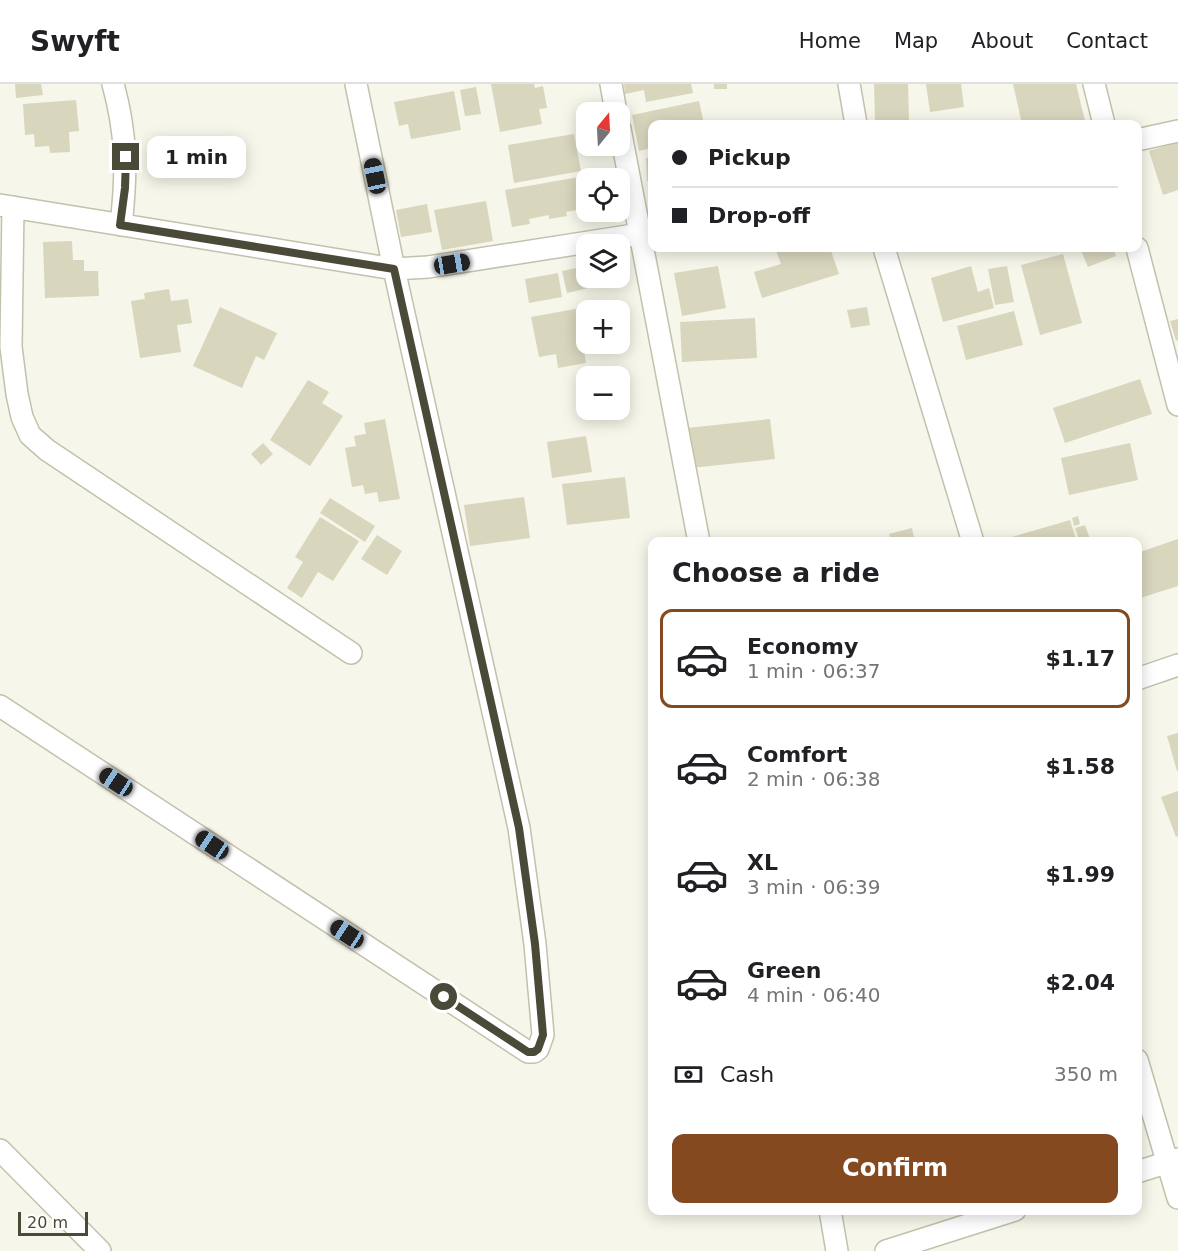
<!DOCTYPE html>
<html lang="en">
<head>
<meta charset="utf-8">
<style>
  body { margin:0; font-family:"DejaVu Sans",sans-serif; background:#f2f2f2; color:#202124; height:100vh; display:flex; flex-direction:column; font-size:22px; white-space:nowrap }
  * { box-sizing:border-box; margin:0 }
  p { font-size:20px; color:#757577 }
  .icon { flex:none; width:33px; height:33px; fill:none; stroke:currentColor; stroke-width:2; stroke-linecap:round; stroke-linejoin:round }
  .map { position:relative; flex:1; overflow:hidden }
  .details { position:absolute; left:648px; top:453px; width:494px; height:678px; display:flex; flex-direction:column; background:#fff; border-radius:12px; box-shadow:0 3px 15px #0003 }
  .details>* { flex:none }
  .banner { position:absolute; left:648px; top:36px; width:494px; height:132px; border-radius:12px; box-shadow:0 3px 15px #0003; display:grid; align-content:center; height:132px; padding:0 24px; background:#fff }
  .needle { width:39px; rotate:18deg }
  .fabs { position:absolute; left:576px; top:18px; display:grid; gap:12px }
  .fabs a { display:grid; place-items:center; width:54px; height:54px; border-radius:12px; background:#fff; box-shadow:0 3px 15px #0003; font-size:30px }
  .scale { position:absolute; left:18px; bottom:15px; width:70px; box-sizing:border-box; padding-left:6px; border:3px solid #4b4937; border-top:0; font-size:16px; line-height:21px; white-space:nowrap; color:#4b4937; -webkit-text-stroke:4px #fff; paint-order:stroke }
  .end { position:absolute; width:27px; height:27px; margin:-14px; border:8px solid #4b4937; background:#fff; box-shadow:0 0 0 3px #fff }
  .from { border-radius:50% }
  .bubble { position:absolute; height:42px; border-radius:12px; background:#fff; box-shadow:0 3px 15px #0003; font-size:20px; font-weight:700; line-height:42px; text-align:center }
  .car { position:absolute; width:18px; height:36px; margin:-18px -9px; border-radius:8px; box-shadow:0 0 4px 2px #0007; background:linear-gradient(#222 24%,#8ab4d8 0 40%,#222 0 76%,#8ab4d8 0 86%,#222 0) }
  .banner b { display:flex; align-items:center; gap:21px; height:57px; font-size:22px }
  .banner b+b { border-top:2px solid #e0e0e0 }
  .banner i { width:15px; height:15px; background:#202124 }
  ul { padding:0; list-style:none }
  li { display:flex; align-items:center; gap:18px; height:99px; margin:0 12px 9px; padding:0 12px; border:3px solid transparent; border-radius:12px }
  li div { flex:1 }
  li b { display:block; font-size:22px }
  li em { font-style:normal; font-weight:700 }
  li.selected { border-color:#84491f }
  li>.icon { width:54px; height:54px; stroke-width:1.5 }
  h2 { padding:0 24px; font-size:27px; line-height:72px }
  .pay { display:flex; align-items:center; gap:15px; height:66px; padding:0 24px; font-size:22px }
  .pay p { margin-inline-start:auto }
  .cta { display:flex; gap:12px; margin-top:auto; padding:12px 24px }
  .cta a { flex:1; height:69px; border-radius:12px; background:#84491f; color:#fff; font-size:24px; font-weight:700; line-height:69px; text-align:center }
  header { display:flex; align-items:center; gap:36px; box-sizing:border-box; height:84px; padding:0 30px; background:#fff; border-bottom:2px solid #e0e0e0 }
  header strong { font-size:28px }
  nav { display:flex; gap:33px; margin-inline-start:auto; font-size:21px }
  .map>svg:first-child { display:block }
</style>
</head>
<body>
<header>
<strong>Swyft</strong>
<nav><a>Home</a><a>Map</a><a>About</a><a>Contact</a></nav>
</header>
<div class="map">
<svg width="1178" height="1167" viewBox="0 0 1178 1167">
  <rect width="100%" height="100%" fill="#f6f6ea"/>
  <path fill="#d9d6be" d="M15 0H41L43 11 16 14Z
    M491 0H534L535 4 543 2 547 24 539 25 542 40 500 48Z
    M624 0H691L693 9 646 18 644 6 625 10Z
    M714 0H727V5H714Z
    M874 0H908L909 36 875 37Z
    M926 0H961L964 23 930 28Z
    M1013 0H1076L1085 37 1070 40H1022Z
    M476 3 481 30 465 32 460 6Z
    M454 7 461 46 411 55 408 40 399 42 394 18Z
    M76 16 79 47 69 48 70 68 50 69 49 62 35 63 34 50 25 51 23 20Z
    M699 17 704 40H652V64L639 67 632 31Z
    M574 50 581 87 514 99 508 61Z
    M1178 58V106L1163 111 1149 67Z
    M646 74H652V97H647Z
    M590 91 591 94H586V128L596 129 578 132 577 126 566 128 567 132 549 135V131L529 135 530 140 512 143 505 106Z
    M486 117 493 157 442 166 434 126Z
    M427 120 432 148 401 153 396 126Z
    M72 157 73 176H84V187H98L99 212 45 214 43 158Z
    M775 164H830L839 190 762 214 754 188 781 180Z
    M1080 164H1113L1116 172 1088 183Z
    M1063 170 1082 239 1040 251 1021 181Z
    M586 182V194H599L601 201 567 209 562 187Z
    M718 182 726 224 682 232 674 189Z
    M971 182 978 208 989 204 994 224 943 238 931 194Z
    M1007 182 1014 218 995 221 988 185Z
    M558 189 562 213 529 219 525 195Z
    M169 205 171 217 188 215 192 239 177 241 181 268 140 274 131 217 145 215 144 209Z
    M608 219 609 226H586V260L616 261 584 266 586 279 558 284 556 270 539 273 531 233Z
    M220 223 277 249 264 276 256 272 242 304 193 282Z
    M867 223 870 241 851 244 847 226Z
    M1014 227 1023 261 966 276 957 242Z
    M755 234 757 274 682 278 680 238Z
    M1178 235V256L1176 257 1170 237Z
    M1140 295 1152 330 1065 359 1053 324Z
    M308 296 329 308 322 319 343 332 310 382 270 356Z
    M385 335 400 415 379 418 377 408 365 410 363 401 352 403 345 364 356 362 354 352 366 350 364 339Z
    M770 335 775 375 691 384 687 344Z
    M586 352 592 388 552 394 547 358Z
    M263 359 273 370 261 381 251 370Z
    M1130 359 1138 396 1069 411 1061 374Z
    M625 393 630 434 567 441 562 400Z
    M524 413 530 454 470 462 464 421Z
    M330 414 375 442 365 458 320 429Z
    M1078 432 1080 440 1074 442 1072 434Z
    M320 433 359 457 333 497 318 488 302 514 287 504 303 478 295 473Z
    M1070 436 1077 458H998V457Z
    M1085 441 1091 458H1080L1075 444Z
    M912 444 915 458H891L889 450Z
    M377 451 402 467 387 491 361 475Z
    M1178 455V502L1137 515V469Z
    M1178 649V687H1177L1167 652Z
    M1178 707V752L1176 753 1161 713Z"/>
  <g fill="none" stroke-linecap="round" stroke-linejoin="round">
    <g stroke="#c3c1ac" stroke-width="24">
      <path id="street" d="M113 0C127 51 127 89 121 141
        M611 0 616 28
        M849 0 856 40
        M1094 0 1104 40
        M620 45 699 458
        M1137 56 1178 47
        M0 121 394 185 428 183 640 150
        M13 123 11 263 17 310 22 333 30 351 47 366 351 569
        M884 164 973 458
        M1137 164 1178 321
        M1137 595 1178 581
        M0 622 528 968H534L538 965 543 951 535 860 519 744 394 185 356 0
        M1137 976 1178 1114
        M0 1066 100 1167
        M1137 1088 1178 1075
        M830 1126 837 1167
        M886 1167 1015 1126"/>
    </g>
    <use href="#street" stroke="#fff" stroke-width="21"/>
  </g>
  <g fill="none" stroke-linecap="round" stroke-linejoin="round">
    <path stroke="#4b4937" stroke-width="8" d="M126 73 125 104 120 141 394 185 519 744 535 860 543 951 538 965 534 968H528L444 913"/>
  </g>
</svg>
<div class="fabs">
<a><svg class="needle" viewBox="-14 -14 28 28"><path d="M0-13l5 13h-10z" fill="#e53935"/><path d="M0 13l5-13h-10z" fill="#757577"/></svg></a>
<a><svg class="icon" aria-label="locate" viewBox="0 0 24 24"><circle cx="12" cy="12" r="6"/><path d="M12 2v4M12 18v4M2 12h4M18 12h4"/></svg></a>
<a><svg class="icon" aria-label="layers" viewBox="0 0 24 24"><path d="M12 4l9 5-9 5-9-5zM3 14l9 5 9-5"/></svg></a>
<a>+</a>
<a>−</a>
</div>
<div class="scale">20 m</div>
<i class="end from" style="left:444px;top:913px"></i>
<i class="end" style="left:126px;top:73px"></i>
<div class="bubble" style="left:147px;top:52px;width:99px">1 min</div>
<i class="car" style="left:375px;top:92px;rotate:348deg"></i>
<i class="car" style="left:452px;top:180px;rotate:81deg"></i>
<i class="car" style="left:116px;top:698px;rotate:303deg"></i>
<i class="car" style="left:212px;top:761px;rotate:304deg"></i>
<i class="car" style="left:347px;top:850px;rotate:303deg"></i>
<div class="banner">
<b><i class="from"></i>Pickup</b>
<b><i></i>Drop-off</b>
</div>
<section class="details">
<h2>Choose a ride</h2>
<ul>
<li class="selected"><svg class="icon" aria-label="car" viewBox="0 0 24 24"><path d="M5 17H2v-5l4-1 3-4h7l3 4 3 1v5h-3M9 17h6M6 11h13"/><circle cx="7" cy="17" r="2"/><circle cx="17" cy="17" r="2"/></svg><div><b>Economy</b><p>1 min · 06:37</p></div><em>$1.17</em></li>
<li><svg class="icon" aria-label="car" viewBox="0 0 24 24"><path d="M5 17H2v-5l4-1 3-4h7l3 4 3 1v5h-3M9 17h6M6 11h13"/><circle cx="7" cy="17" r="2"/><circle cx="17" cy="17" r="2"/></svg><div><b>Comfort</b><p>2 min · 06:38</p></div><em>$1.58</em></li>
<li><svg class="icon" aria-label="car" viewBox="0 0 24 24"><path d="M5 17H2v-5l4-1 3-4h7l3 4 3 1v5h-3M9 17h6M6 11h13"/><circle cx="7" cy="17" r="2"/><circle cx="17" cy="17" r="2"/></svg><div><b>XL</b><p>3 min · 06:39</p></div><em>$1.99</em></li>
<li><svg class="icon" aria-label="car" viewBox="0 0 24 24"><path d="M5 17H2v-5l4-1 3-4h7l3 4 3 1v5h-3M9 17h6M6 11h13"/><circle cx="7" cy="17" r="2"/><circle cx="17" cy="17" r="2"/></svg><div><b>Green</b><p>4 min · 06:40</p></div><em>$2.04</em></li>
</ul>
<div class="pay"><svg class="icon" aria-label="cash" viewBox="0 0 24 24"><path d="M3 7h18v10H3z"/><circle cx="12" cy="12" r="2"/></svg>Cash<p>350 m</p></div>
<div class="cta"><a>Confirm</a></div>
</section>
</div>
</body>
</html>
